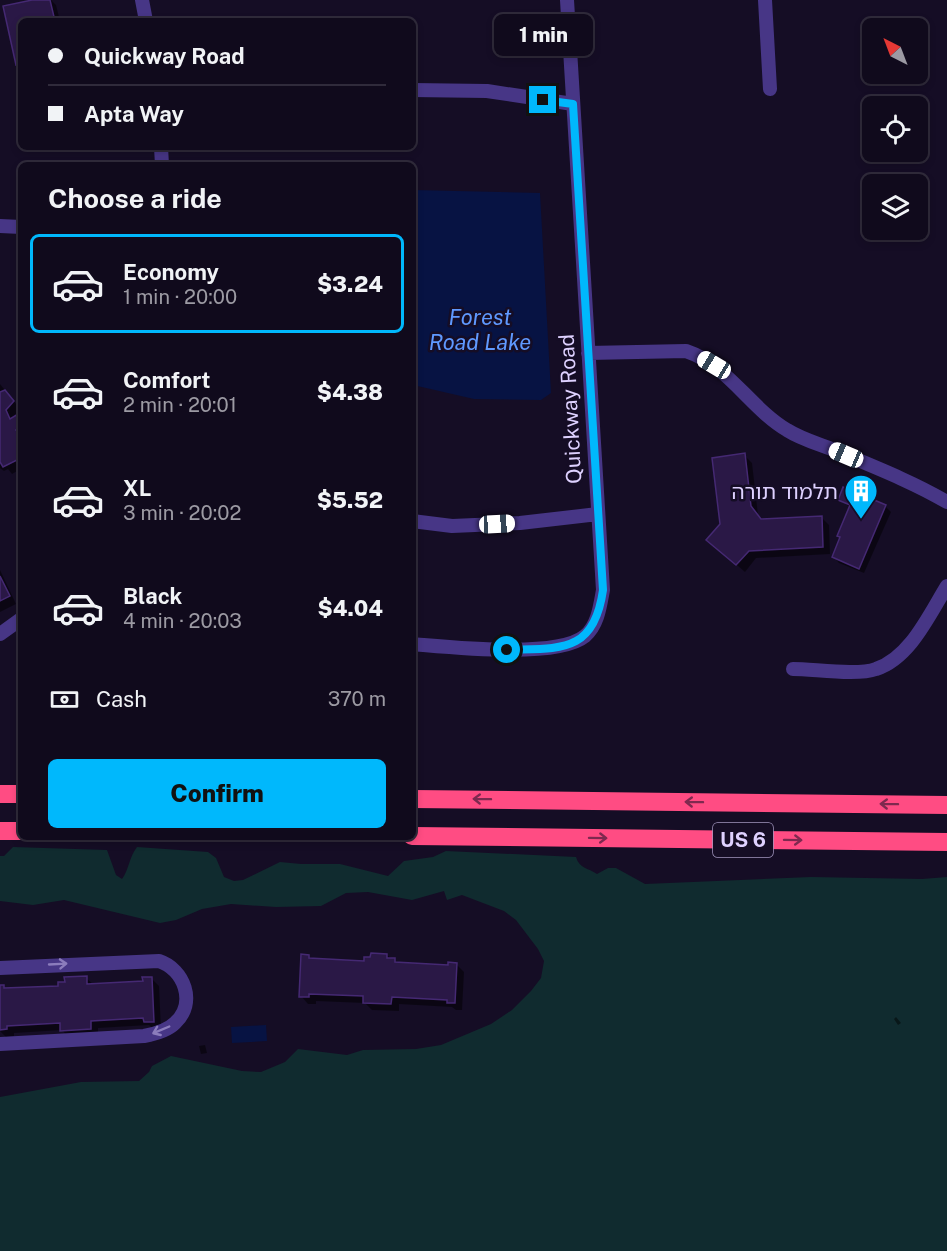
<!DOCTYPE html>
<html lang="en">
<head>
<meta charset="utf-8">
<style>
  body { margin:0; font-family:"Public Sans","Noto Sans Hebrew",sans-serif; background:#1e1829; color:#f1f3f6; height:100vh; display:flex; flex-direction:column; font-size:22px; white-space:nowrap }
  * { box-sizing:border-box; margin:0 }
  p { font-size:20px; color:#9c9aa3 }
  .icon { flex:none; width:33px; height:33px; fill:none; stroke:currentColor; stroke-width:2; stroke-linecap:round; stroke-linejoin:round }
  .map { position:relative; flex:1; overflow:hidden }
  .side { position:absolute; left:18px; top:162px; width:398px; height:678px; display:flex; flex-direction:column; background:#100a1c; border-radius:9px; box-shadow:0 3px 9px #0003,0 0 0 2px #302b3b }
  .side>* { flex:none }
  .banner { position:absolute; left:18px; top:18px; width:398px; height:132px; border-radius:9px; box-shadow:0 3px 9px #0003,0 0 0 2px #302b3b; display:grid; align-content:center; height:132px; padding:0 30px; background:#100a1c }
  .needle { width:39px; rotate:318deg }
  .fabs { position:absolute; left:862px; top:18px; display:grid; gap:12px }
  .fabs a { display:grid; place-items:center; width:66px; height:66px; border-radius:9px; background:#100a1c; box-shadow:0 3px 9px #0003,0 0 0 2px #302b3b; font-size:30px }
  .end { position:absolute; width:27px; height:27px; margin:-14px; border:8px solid #00b8fc; background:#111; box-shadow:0 0 0 3px #111 }
  .from { border-radius:50% }
  .bubble { position:absolute; height:42px; border-radius:9px; background:#100a1c; box-shadow:0 3px 9px #0003,0 0 0 2px #302b3b; font-size:20px; font-weight:800; line-height:42px; text-align:center }
  .car { position:absolute; width:18px; height:36px; margin:-18px -9px; border-radius:8px; box-shadow:0 0 4px 2px #0007; background:linear-gradient(#fff 24%,#345 0 40%,#fff 0 76%,#345 0 86%,#fff 0) }
  .banner b { display:flex; align-items:center; gap:21px; height:57px; font-size:22px }
  .banner b+b { border-top:2px solid #302b3b }
  .banner i { width:15px; height:15px; background:#f1f3f6 }
  ul { padding:0; list-style:none }
  li { display:flex; align-items:center; gap:18px; height:99px; margin:0 12px 9px; padding:0 18px; border:3px solid transparent; border-radius:9px }
  li div { flex:1 }
  li b { display:block; font-size:22px }
  li em { font-style:normal; font-weight:800 }
  li.active { border-color:#00b8fc }
  li>.icon { width:54px; height:54px; stroke-width:1.5 }
  h2 { padding:0 30px; font-size:27px; line-height:72px }
  .pay { display:flex; align-items:center; gap:15px; height:66px; padding:0 30px; font-size:22px }
  .pay p { margin-inline-start:auto }
  .button { display:flex; gap:12px; margin-top:auto; padding:12px 30px }
  .button a { flex:1; height:69px; border-radius:9px; background:#00b8fc; color:#111; font-size:24px; font-weight:800; line-height:69px; text-align:center }
  .map>svg:first-child { display:block }
</style>
</head>
<body>
<div class="map">
<svg width="947" height="1251" viewBox="0 0 947 1251">
  <rect width="100%" height="100%" fill="#150d25"/>
  <path fill="#102b2f" d="M13 847 107 850 116 875 122 879C129 870 129 857 137 847L208 852 216 858 224 877 234 881 243 880 280 862 301 864H340L388 876 404 861 433 857 446 851 576 857C579 868 588 868 597 874L608 868H616L645 884 811 877 922 879 947 877V1251H0V1097L81 1082 139 1081 149 1072 152 1066 171 1056 242 1071 261 1072 285 1062 298 1049 347 1055 363 1050 416 1049 441 1045 491 1024 512 1010 531 991 541 978 544 961 538 949 516 920 504 911 462 895 447 900 444 891 412 900 368 892 346 893 321 906 276 907 231 904 202 909 176 920 160 923 64 900 33 905 0 901V856H4Z"/>
  <path fill="#071343" d="M413 190 540 193 551 393 541 400 474 399 413 385Z
    M266 1025 267 1041 232 1043 231 1027Z"/>
  <path fill="#0007" d="M39 0H51L56 5 60 21H21V67L18 64 5 8Z
    M0 384 21 410 16 415 21 419V469L12 474 8 469 4 471 0 468Z
    M744 455 752 463 758 515 762 520 821 517 829 525 830 554 756 558 745 572 716 547Z
    M839 500 885 506 891 512 864 573 839 563 834 557 850 507Z
    M0 570 16 604 0 612Z
    M387 955 399 964 450 966 456 964 464 972 462 1010H456L452 1007 399 1004V1011L372 1010 365 1003 316 1001V1004H308L301 996 308 956 312 960 365 962Z
    M86 978 94 985 144 983 151 978 159 986 161 1029H153L149 1025 98 1028V1036L69 1038 62 1030 14 1033V1036L6 1037 0 1031V987L3 986 6 990 60 987Z
    M896 1017 901 1023 898 1025 894 1019Z
    M205 1045 207 1053 201 1054 199 1046Z"/>
  <path fill="#2a1846" stroke="#452973" stroke-width="1.5" d="M32 0H50L55 21H21V64L16 65 3 6Z
    M5 390 14 401 6 410 10 419 18 414 21 419V423L18 424 20 428 16 430 21 437V458L3 467 0 462V392Z
    M745 453 751 506 761 519 822 516 823 547 749 551 736 565 706 540 720 524 712 458Z
    M843 487 886 505 859 569 832 557 840 537 837 536 850 505 838 500Z
    M0 576 10 596 0 601Z
    M371 953 387 954V958H395V962L448 965V962L457 963 455 1003H447V1000L392 997 391 1004 363 1003V996L309 994V997H299L301 954 309 955V958L364 961V957H370Z
    M87 976V984L143 981 142 977H152L154 1022H144L143 1018 91 1021V1029L60 1031V1023L7 1026V1029L0 1030V985H4V988L58 986V982H65L64 977Z"/>
  <g fill="none" stroke-linecap="round" stroke-linejoin="round">
    <path stroke="#473686" stroke-width="14" d="M142 0 146 21
      M765 0 770 89
      M412 90 487 91 573 104
      M161 147 162 165
      M0 226 21 227
      M588 353 686 351C728 365 750 408 787 430 801 439 819 444 834 450 872 466 911 481 947 502
      M412 521 452 526 520 523 598 514
      M0 634 21 619
      M412 644C449 647 557 659 585 636 598 625 600 606 603 590L567 0
      M793 669C814 669 857 676 876 669 910 658 929 615 947 586
      M0 968 159 961C184 969 197 1003 175 1023 167 1031 155 1034 144 1036L0 1044"/>
    <path stroke="#ff4c83" stroke-width="18" d="M0 794H21
      M412 799 947 805
      M0 831H21
      M412 836 947 842"/>
  </g>
  <defs><path id="oneway-shaft" d="M-6 0H5M1.5-3L5.5 0L1.5 3" fill="none" stroke-width="1.6" stroke-linecap="round" stroke-linejoin="round" transform="scale(1.5)"/></defs>
  <g stroke="#7e294f">
    <use href="#oneway-shaft" transform="translate(482 799) rotate(-179)"/>
    <use href="#oneway-shaft" transform="translate(694 802) rotate(-179)"/>
    <use href="#oneway-shaft" transform="translate(889 804) rotate(-179)"/>
    <use href="#oneway-shaft" transform="translate(598 838) rotate(1)"/>
    <use href="#oneway-shaft" transform="translate(793 840) rotate(1)"/>
  </g>
  <g stroke="#8b7cbc">
    <use href="#oneway-shaft" transform="translate(58 964) rotate(-3)"/>
    <use href="#oneway-shaft" transform="translate(161 1030) rotate(157)"/>
  </g>
  <g fill="none" stroke-linecap="round" stroke-linejoin="round">
    <path stroke="#00b8fc" stroke-width="8" d="M507 650C560 648 594 654 603 590L573 104 543 100"/>
  </g>
  <defs>
    <g id="building-pin" transform="scale(1.725)"><path d="M0 17L-7.5 6A9.5 9.5 0 1 1 7.5 6Z" fill="#00b8fc" stroke="#150d25"/><path d="M-4-6H4V6H1V3H-1V6H-4ZM-2.5-4.3h1.7v1.8h-1.7ZM.8-4.3h1.7v1.8H.8ZM-2.5-1h1.7V.8h-1.7ZM.8-1h1.7V.8H.8Z" fill="#fff"/></g>
  </defs>
  <g fill-rule="evenodd">
    <use href="#building-pin" x="861" y="491"/>
  </g>
  <g text-anchor="middle" dominant-baseline="central" stroke-width="5" stroke-linejoin="round" paint-order="stroke">
    <rect fill="#150d25" stroke="#a296be" stroke-width="1.5" x="713" y="823" width="60" height="34" rx="4.5"/>
    <g font-size="20" font-weight="bold" fill="#ded1ff">
      <text x="743" y="840">US 6</text>
    </g>
    <g font-size="21" fill="#ded1ff" stroke="#150d25">
      <text transform="translate(570 409) rotate(-93)">Quickway Road</text>
    </g>
    <g font-size="21" fill="#ded1ff" stroke="#150d25" text-anchor="end">
      <text x="838" y="491">תלמוד תורה</text>
    </g>
    <g font-size="22" font-style="italic" fill="#5f99ff" stroke="#150d25">
      <text x="480" y="317">Forest<tspan x="480" dy="25">Road Lake</tspan></text>
    </g>
  </g>
</svg>
<div class="fabs">
<a><svg class="needle" viewBox="-14 -14 28 28"><path d="M0-13l5 13h-10z" fill="#e53935"/><path d="M0 13l5-13h-10z" fill="#9c9aa3"/></svg></a>
<a><svg class="icon" aria-label="locate" viewBox="0 0 24 24"><circle cx="12" cy="12" r="6"/><path d="M12 2v4M12 18v4M2 12h4M18 12h4"/></svg></a>
<a><svg class="icon" aria-label="layers" viewBox="0 0 24 24"><path d="M12 4l9 5-9 5-9-5zM3 14l9 5 9-5"/></svg></a>
</div>
<i class="end from" style="left:507px;top:650px"></i>
<i class="end" style="left:543px;top:100px"></i>
<div class="bubble" style="left:494px;top:14px;width:99px">1 min</div>
<i class="car" style="left:714px;top:365px;rotate:301deg"></i>
<i class="car" style="left:846px;top:455px;rotate:293deg"></i>
<i class="car" style="left:497px;top:524px;rotate:87deg"></i>
<div class="banner">
<b><i class="from"></i>Quickway Road</b>
<b><i></i>Apta Way</b>
</div>
<section class="side">
<h2>Choose a ride</h2>
<ul>
<li class="active"><svg class="icon" aria-label="car" viewBox="0 0 24 24"><path d="M5 17H2v-5l4-1 3-4h7l3 4 3 1v5h-3M9 17h6M6 11h13"/><circle cx="7" cy="17" r="2"/><circle cx="17" cy="17" r="2"/></svg><div><b>Economy</b><p>1 min · 20:00</p></div><em>$3.24</em></li>
<li><svg class="icon" aria-label="car" viewBox="0 0 24 24"><path d="M5 17H2v-5l4-1 3-4h7l3 4 3 1v5h-3M9 17h6M6 11h13"/><circle cx="7" cy="17" r="2"/><circle cx="17" cy="17" r="2"/></svg><div><b>Comfort</b><p>2 min · 20:01</p></div><em>$4.38</em></li>
<li><svg class="icon" aria-label="car" viewBox="0 0 24 24"><path d="M5 17H2v-5l4-1 3-4h7l3 4 3 1v5h-3M9 17h6M6 11h13"/><circle cx="7" cy="17" r="2"/><circle cx="17" cy="17" r="2"/></svg><div><b>XL</b><p>3 min · 20:02</p></div><em>$5.52</em></li>
<li><svg class="icon" aria-label="car" viewBox="0 0 24 24"><path d="M5 17H2v-5l4-1 3-4h7l3 4 3 1v5h-3M9 17h6M6 11h13"/><circle cx="7" cy="17" r="2"/><circle cx="17" cy="17" r="2"/></svg><div><b>Black</b><p>4 min · 20:03</p></div><em>$4.04</em></li>
</ul>
<div class="pay"><svg class="icon" aria-label="cash" viewBox="0 0 24 24"><path d="M3 7h18v10H3z"/><circle cx="12" cy="12" r="2"/></svg>Cash<p>370 m</p></div>
<div class="button"><a>Confirm</a></div>
</section>
</div>
</body>
</html>
